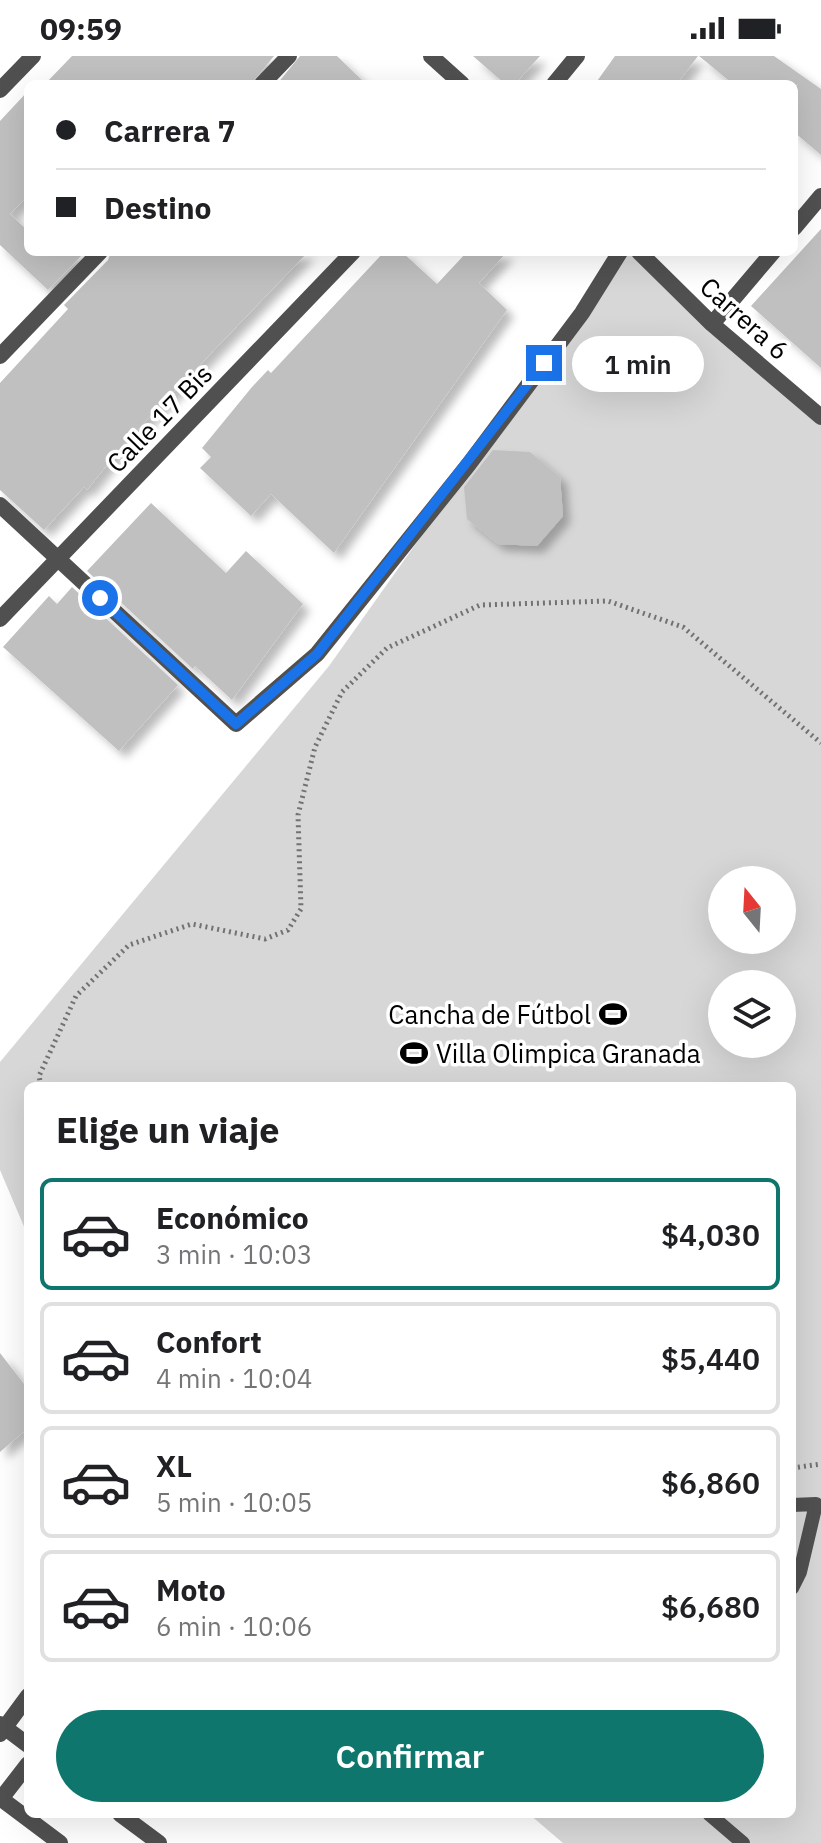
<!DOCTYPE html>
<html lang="es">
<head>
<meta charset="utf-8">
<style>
  body { margin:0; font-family:"IBM Plex Sans",sans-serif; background:#f2f2f2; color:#202124; height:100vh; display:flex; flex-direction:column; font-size:30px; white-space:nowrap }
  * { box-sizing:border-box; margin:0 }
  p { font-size:26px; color:#757577 }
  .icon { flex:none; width:44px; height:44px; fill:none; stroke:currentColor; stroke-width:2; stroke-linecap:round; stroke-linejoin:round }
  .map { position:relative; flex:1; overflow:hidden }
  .sheet { position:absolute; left:24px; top:1026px; width:772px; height:736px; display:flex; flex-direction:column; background:#fff; border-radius:12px; box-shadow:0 8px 32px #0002 }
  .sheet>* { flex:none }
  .top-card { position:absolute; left:24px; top:24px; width:774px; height:176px; border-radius:12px; box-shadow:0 8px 32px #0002; display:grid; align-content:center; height:176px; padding:0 32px; background:#fff }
  .needle { width:52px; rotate:342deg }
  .tools { position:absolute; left:708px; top:810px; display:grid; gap:16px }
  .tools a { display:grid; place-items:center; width:88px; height:88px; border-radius:50%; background:#fff; box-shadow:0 8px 32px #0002; font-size:40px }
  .end { position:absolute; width:36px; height:36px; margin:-18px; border:10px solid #1a73e8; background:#fff; box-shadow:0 0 0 4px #fff }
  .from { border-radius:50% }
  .bubble { position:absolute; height:56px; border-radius:28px; background:#fff; box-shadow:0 8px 32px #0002; font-size:26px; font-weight:600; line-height:56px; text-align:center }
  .top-card b { display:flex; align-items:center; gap:28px; height:76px; font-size:30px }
  .top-card b+b { border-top:2px solid #e0e0e0 }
  .top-card i { width:20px; height:20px; background:#202124 }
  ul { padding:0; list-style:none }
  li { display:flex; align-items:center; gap:24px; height:112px; margin:0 16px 12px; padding:0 16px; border:4px solid #e0e0e0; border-radius:12px }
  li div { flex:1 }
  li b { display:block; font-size:30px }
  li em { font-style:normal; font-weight:600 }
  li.current { border-color:#0f766e }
  li>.icon { width:72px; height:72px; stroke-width:1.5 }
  h2 { padding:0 32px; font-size:36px; line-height:96px }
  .action { display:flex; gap:16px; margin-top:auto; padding:16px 32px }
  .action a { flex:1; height:92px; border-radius:48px; background:#0f766e; color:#fff; font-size:32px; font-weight:600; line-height:92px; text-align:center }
  .status { display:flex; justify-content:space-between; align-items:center; height:56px; padding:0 40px; background:#fff; direction:ltr }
  .status svg { height:22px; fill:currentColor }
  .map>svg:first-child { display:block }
</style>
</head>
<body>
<div class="status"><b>09:59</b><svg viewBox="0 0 49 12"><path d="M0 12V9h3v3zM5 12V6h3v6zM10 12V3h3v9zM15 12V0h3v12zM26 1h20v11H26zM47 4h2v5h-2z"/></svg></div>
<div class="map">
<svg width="821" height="1787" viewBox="0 0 821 1787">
  <defs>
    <filter id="shadow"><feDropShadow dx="7" dy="7" stdDeviation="4" flood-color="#0004"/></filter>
  </defs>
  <rect width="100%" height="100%" fill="#fff"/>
  <path fill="#d7d7d7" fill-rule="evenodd" d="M623 196H637L821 362V1787H563L529 1758H792V1030H28V1180L0 1114V1006L329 610ZM722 824H782V884H722ZM722 928H782V988H722Z"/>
  <path fill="#c0c0c0" filter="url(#shadow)" d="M72 0H274L251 28H45Z
    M300 0H337L366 28H277Z
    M473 0H540L515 28H505Z
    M615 0H698L677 28H595Z
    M699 0H774L821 33V99L794 76V33L798 28H733Z
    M28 35V139L10 158 28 175V196H85L48 234 0 189V65Z
    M821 173V312L751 250Z
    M111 196H308L124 388 87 434 84 431 44 474 0 434V327L68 253 64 249 108 204Z
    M384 196H402L437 228 467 196H507L479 227 507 254 334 497 271 438 251 460 200 412 211 401 202 392 252 331 268 314 271 317Z
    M493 394 530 396 560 421 563 460 537 490 498 488 467 463 464 431Z
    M151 447 226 517 246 495 303 548 232 644 195 610 193 613 87 515Z
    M72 531 178 629 119 695 3 591 49 540 57 548Z
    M0 1297 28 1333V1372L0 1396Z"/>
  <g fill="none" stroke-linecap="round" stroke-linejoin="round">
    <path stroke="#727272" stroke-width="5" stroke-dasharray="2 4" stroke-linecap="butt" d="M41 1030 39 1020 76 940 129 889 192 868 265 883 288 874 301 853 298 759 315 691 342 636 387 592 480 549 608 545 683 571 821 687
      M792 1412 821 1408"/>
    <path stroke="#505050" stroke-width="14" d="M792 1449 816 1448 800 1516 792 1532
      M709 1758 743 1787"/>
    <path stroke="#505050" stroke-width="16" d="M431 0 462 28
      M262 28 289 0
      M554 28 577 0
      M0 34 33 0
      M794 172 821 140
      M639 196 712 268 821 361
      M712 268 773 196
      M0 300 100 196
      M0 449 236 668 317 598 469 408 582 257 620 196
      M0 563 353 196
      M0 1678 28 1640
      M0 1744 28 1708"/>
    <path stroke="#505050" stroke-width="16" d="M0 1668 28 1689
      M0 1742 60 1787
      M120 1758 159 1787"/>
  </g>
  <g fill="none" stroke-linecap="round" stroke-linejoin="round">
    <path stroke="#1a73e8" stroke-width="10" d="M100 542 236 668 317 598 544 307"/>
  </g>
  <defs>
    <g id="stadium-bare" transform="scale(2.16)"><path d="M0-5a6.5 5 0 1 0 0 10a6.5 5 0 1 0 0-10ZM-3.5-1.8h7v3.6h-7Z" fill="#000" stroke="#fff" stroke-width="2.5" paint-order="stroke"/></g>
  </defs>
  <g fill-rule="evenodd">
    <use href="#stadium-bare" x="613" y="958"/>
    <use href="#stadium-bare" x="414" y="997"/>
  </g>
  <g text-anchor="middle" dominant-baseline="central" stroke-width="7" stroke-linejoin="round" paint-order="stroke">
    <g font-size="26" fill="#000" stroke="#fff">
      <text transform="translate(745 262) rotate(42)">Carrera 6</text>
      <text transform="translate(159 362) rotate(-46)">Calle 17 Bis</text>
    </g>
    <g font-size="26" fill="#000" stroke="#fff" text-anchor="end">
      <text x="591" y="958">Cancha de Fútbol</text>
      <text x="436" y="997" text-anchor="start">Villa Olimpica Granada</text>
    </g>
  </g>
</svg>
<div class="tools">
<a><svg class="needle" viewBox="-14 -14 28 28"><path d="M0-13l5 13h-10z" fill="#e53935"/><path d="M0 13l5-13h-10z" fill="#757577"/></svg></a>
<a><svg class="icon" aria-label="layers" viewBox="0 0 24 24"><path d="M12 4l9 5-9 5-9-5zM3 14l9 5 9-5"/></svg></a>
</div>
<i class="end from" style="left:100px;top:542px"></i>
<i class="end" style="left:544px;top:307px"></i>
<div class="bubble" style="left:572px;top:280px;width:132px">1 min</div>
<div class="top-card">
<b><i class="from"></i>Carrera 7</b>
<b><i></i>Destino</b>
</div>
<section class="sheet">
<h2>Elige un viaje</h2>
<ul>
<li class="current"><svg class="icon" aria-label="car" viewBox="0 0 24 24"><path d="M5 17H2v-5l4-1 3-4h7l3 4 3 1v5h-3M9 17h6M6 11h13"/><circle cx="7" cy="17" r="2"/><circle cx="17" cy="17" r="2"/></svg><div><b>Económico</b><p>3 min · 10:03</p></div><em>$4,030</em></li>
<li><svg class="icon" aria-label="car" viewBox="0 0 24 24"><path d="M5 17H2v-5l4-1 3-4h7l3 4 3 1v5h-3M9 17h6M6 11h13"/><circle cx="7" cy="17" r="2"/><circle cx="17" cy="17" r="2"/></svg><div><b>Confort</b><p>4 min · 10:04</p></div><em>$5,440</em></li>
<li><svg class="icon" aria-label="car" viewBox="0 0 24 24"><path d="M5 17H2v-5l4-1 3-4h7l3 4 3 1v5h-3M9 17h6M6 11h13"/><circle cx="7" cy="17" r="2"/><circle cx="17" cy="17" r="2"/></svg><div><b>XL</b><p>5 min · 10:05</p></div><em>$6,860</em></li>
<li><svg class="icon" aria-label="car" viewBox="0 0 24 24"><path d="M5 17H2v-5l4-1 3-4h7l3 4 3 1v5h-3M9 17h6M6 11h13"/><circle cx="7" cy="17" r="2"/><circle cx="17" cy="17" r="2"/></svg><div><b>Moto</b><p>6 min · 10:06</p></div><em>$6,680</em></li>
</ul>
<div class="action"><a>Confirmar</a></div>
</section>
</div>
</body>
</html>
